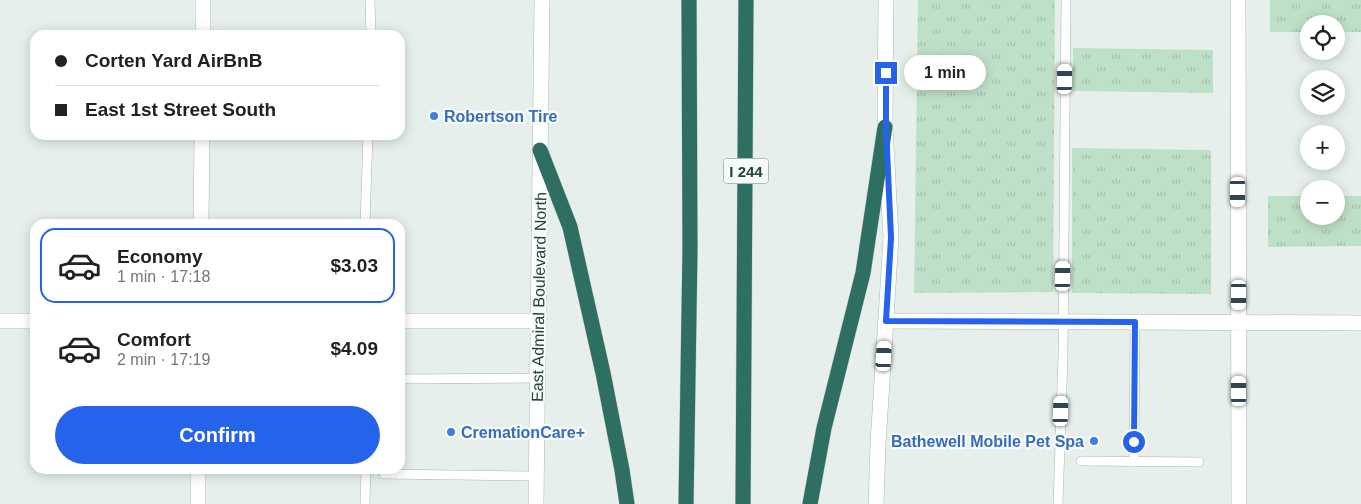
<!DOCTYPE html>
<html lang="en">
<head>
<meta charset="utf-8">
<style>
  body { margin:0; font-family:Helvetica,sans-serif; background:#f2f2f2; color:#222; height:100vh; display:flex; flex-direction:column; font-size:19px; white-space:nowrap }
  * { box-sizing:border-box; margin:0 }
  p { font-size:16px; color:#767676 }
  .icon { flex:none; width:28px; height:28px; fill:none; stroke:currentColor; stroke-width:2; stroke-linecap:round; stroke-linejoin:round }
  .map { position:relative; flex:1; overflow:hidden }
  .sheet { position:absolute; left:30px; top:219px; width:375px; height:255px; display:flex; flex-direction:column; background:#fff; border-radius:15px; box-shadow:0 2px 12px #0003 }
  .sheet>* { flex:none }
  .hud { position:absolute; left:30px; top:30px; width:375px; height:110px; border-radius:15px; box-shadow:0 2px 12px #0003; display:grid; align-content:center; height:110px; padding:0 25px; background:#fff }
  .fabs { position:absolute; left:1300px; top:15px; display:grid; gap:10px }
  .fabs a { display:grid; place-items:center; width:45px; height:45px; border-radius:50%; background:#fff; box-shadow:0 2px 12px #0003; font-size:25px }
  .end { position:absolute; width:22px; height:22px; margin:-11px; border:6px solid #2563eb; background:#fff; box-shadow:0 0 0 2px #fff }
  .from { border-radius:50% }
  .bubble { position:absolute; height:35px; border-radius:18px; background:#fff; box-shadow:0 2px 12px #0003; font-size:16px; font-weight:600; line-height:35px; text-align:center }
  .car { position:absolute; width:15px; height:30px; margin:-15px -8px; border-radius:6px; box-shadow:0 0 4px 1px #0007; background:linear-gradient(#fff 24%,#345 0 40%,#fff 0 76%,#345 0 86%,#fff 0) }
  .hud b { display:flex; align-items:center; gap:18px; height:48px; font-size:19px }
  .hud b+b { border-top:1px solid #e0e0e0 }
  .hud i { width:12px; height:12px; background:#222 }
  ul { padding:9px 0 0; list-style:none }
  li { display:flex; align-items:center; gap:15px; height:75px; margin:0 10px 8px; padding:0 15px; border:2px solid transparent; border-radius:15px }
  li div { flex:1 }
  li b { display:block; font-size:19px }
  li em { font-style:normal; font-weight:600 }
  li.selected { border-color:#2563eb }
  li>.icon { width:45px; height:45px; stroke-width:1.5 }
  .button { display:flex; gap:10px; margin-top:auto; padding:10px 25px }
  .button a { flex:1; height:58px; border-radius:30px; background:#2563eb; color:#fff; font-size:20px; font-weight:600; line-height:58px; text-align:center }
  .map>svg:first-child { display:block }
</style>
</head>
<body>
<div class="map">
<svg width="1361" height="504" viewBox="0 0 1361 504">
  <defs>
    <pattern id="grass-tufts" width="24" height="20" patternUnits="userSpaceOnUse" patternTransform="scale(1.25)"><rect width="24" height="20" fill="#bfe0c8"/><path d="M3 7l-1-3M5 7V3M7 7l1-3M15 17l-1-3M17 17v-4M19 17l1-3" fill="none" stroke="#a4c1ad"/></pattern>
  </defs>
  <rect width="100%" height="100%" fill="#e6efeb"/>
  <path fill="url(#grass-tufts)" d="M918 0H1055L1053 292 914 293Z
    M1270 0H1361V32H1336V24H1309V32H1270Z
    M1073 48 1213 50V93L1073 91Z
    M1072 148 1211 150V294L1072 293Z
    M1268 196H1309V216H1336V196H1361V246L1268 247Z"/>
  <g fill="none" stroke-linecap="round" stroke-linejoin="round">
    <g stroke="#a8b8b2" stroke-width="10">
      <path id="service" d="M370 0 371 35
        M365 224 368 135
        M400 379 538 378
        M1081 461 1199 462
        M1134 462 1135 322
        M384 474 536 476
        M365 504 366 469
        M1058 504 1063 355 1066 0"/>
    </g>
    <g stroke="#a8b8b2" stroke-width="16">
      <path id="minor" d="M1238 0 1239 504
        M203 35V0
        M201 224 202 135
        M0 321H35
        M400 321H538
        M886 321 1361 323
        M198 504V469"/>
    </g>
    <g stroke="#a4bbb3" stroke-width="16">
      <path id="secondary" d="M536 504 542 0
        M876 504 878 444 891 238 885 127 886 0"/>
    </g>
    <g stroke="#c2cac8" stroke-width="16">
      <path id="motorway" d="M540 150 570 227 603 373 622 470 627 504
        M686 504 690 249 689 0
        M743 504 746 0
        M810 504 824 428 863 273 885 127"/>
    </g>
    <use href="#service" stroke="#fff" stroke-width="9"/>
    <use href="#minor" stroke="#fff" stroke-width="15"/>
    <use href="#secondary" stroke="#fff" stroke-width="15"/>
    <use href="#motorway" stroke="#2f6f62" stroke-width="15"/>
  </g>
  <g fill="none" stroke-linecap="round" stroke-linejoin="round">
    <path stroke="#2563eb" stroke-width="6" d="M886 73V127L891 238 886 321 1135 322 1134 442"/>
  </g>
  <g fill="#3f7fe0" stroke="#f7fbf9" stroke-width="2">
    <circle cx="434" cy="116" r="5"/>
    <circle cx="451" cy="432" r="5"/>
    <circle cx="1094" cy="441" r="5"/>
  </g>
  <g text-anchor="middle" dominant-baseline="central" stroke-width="4.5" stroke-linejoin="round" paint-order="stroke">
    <rect fill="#f7fbf9" stroke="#637a73" stroke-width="1" x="723.5" y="158.5" width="45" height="25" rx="4"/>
    <g font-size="15" font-weight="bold" fill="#24423a">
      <text x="746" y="171">I 244</text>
    </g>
    <g font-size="16" font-weight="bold" fill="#366cbe" stroke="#f7fbf9" text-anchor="start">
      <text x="444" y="116">Robertson Tire</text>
      <text x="461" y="432">CremationCare+</text>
      <text x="1084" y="441" text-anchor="end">Bathewell Mobile Pet Spa</text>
    </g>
    <g font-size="16" fill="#24423a" stroke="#f7fbf9">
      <text transform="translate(539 297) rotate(-89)">East Admiral Boulevard North</text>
    </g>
  </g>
</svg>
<div class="fabs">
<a><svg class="icon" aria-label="locate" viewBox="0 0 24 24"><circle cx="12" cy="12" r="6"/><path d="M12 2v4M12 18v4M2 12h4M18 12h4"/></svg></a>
<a><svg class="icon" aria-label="layers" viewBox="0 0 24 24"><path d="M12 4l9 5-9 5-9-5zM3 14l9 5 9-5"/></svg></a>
<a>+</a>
<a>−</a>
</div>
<i class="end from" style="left:1134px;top:442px"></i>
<i class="end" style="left:886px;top:73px"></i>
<div class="bubble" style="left:904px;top:55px;width:82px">1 min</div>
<i class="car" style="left:1065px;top:79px;rotate:1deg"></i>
<i class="car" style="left:1238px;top:192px;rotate:180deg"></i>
<i class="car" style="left:1063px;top:276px;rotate:1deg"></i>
<i class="car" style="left:1239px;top:295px;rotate:180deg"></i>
<i class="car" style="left:884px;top:356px;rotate:3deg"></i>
<i class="car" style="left:1239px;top:391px;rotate:0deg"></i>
<i class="car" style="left:1061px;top:411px;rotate:2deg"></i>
<div class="hud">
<b><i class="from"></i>Corten Yard AirBnB</b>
<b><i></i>East 1st Street South</b>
</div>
<section class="sheet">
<ul>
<li class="selected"><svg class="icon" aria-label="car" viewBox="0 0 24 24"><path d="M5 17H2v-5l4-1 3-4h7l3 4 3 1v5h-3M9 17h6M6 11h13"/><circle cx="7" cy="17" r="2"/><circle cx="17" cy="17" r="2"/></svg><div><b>Economy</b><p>1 min · 17:18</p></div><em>$3.03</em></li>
<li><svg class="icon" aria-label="car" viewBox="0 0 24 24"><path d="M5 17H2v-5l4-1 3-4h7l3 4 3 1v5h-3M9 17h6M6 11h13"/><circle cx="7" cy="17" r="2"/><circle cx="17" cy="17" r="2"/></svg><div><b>Comfort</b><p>2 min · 17:19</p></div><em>$4.09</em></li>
</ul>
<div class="button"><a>Confirm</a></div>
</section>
</div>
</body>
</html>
